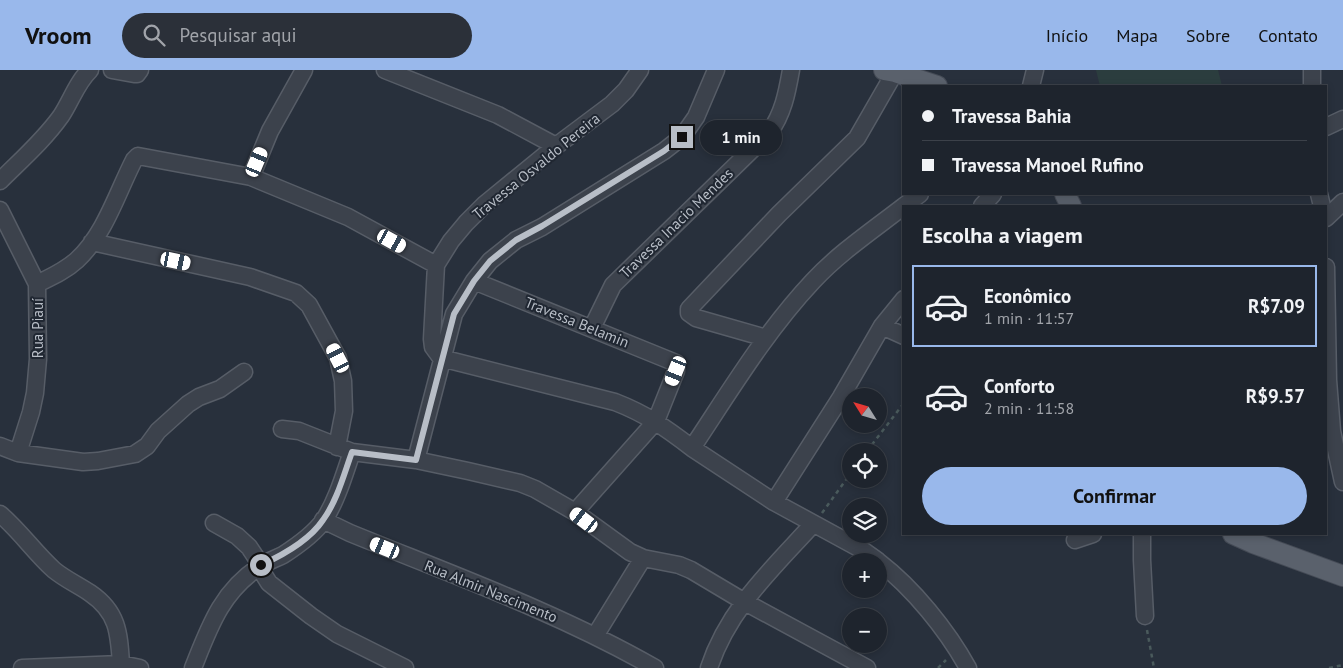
<!DOCTYPE html>
<html lang="pt">
<head>
<meta charset="utf-8">
<style>
  body { margin:0; font-family:"PT Sans",sans-serif; background:#2b3039; color:#f1f3f6; height:100vh; display:flex; flex-direction:column; font-size:19px; white-space:nowrap }
  * { box-sizing:border-box; margin:0 }
  p { font-size:16px; color:#a1a4aa }
  .icon { flex:none; width:28px; height:28px; fill:none; stroke:currentColor; stroke-width:2; stroke-linecap:round; stroke-linejoin:round }
  .map { position:relative; flex:1; overflow:hidden }
  .panel { position:absolute; left:902px; top:135px; width:425px; height:330px; display:flex; flex-direction:column; background:#1e242d; border-radius:0px; box-shadow:0 2px 8px #0003,0 0 0 1px #3c4149 }
  .panel>* { flex:none }
  .guide { position:absolute; left:902px; top:15px; width:425px; height:110px; border-radius:0px; box-shadow:0 2px 8px #0003,0 0 0 1px #3c4149; display:grid; align-content:center; height:110px; padding:0 20px; background:#1e242d }
  .needle { width:32px; rotate:307deg }
  .tools { position:absolute; left:842px; top:318px; display:grid; gap:10px }
  .tools a { display:grid; place-items:center; width:45px; height:45px; border-radius:50%; background:#1e242d; box-shadow:0 2px 8px #0003,0 0 0 1px #3c4149; font-size:25px }
  .end { position:absolute; width:22px; height:22px; margin:-11px; border:6px solid #b8bec7; background:#111; box-shadow:0 0 0 2px #111 }
  .from { border-radius:50% }
  .bubble { position:absolute; height:35px; border-radius:18px; background:#1e242d; box-shadow:0 2px 8px #0003,0 0 0 1px #3c4149; font-size:16px; font-weight:600; line-height:35px; text-align:center }
  .car { position:absolute; width:15px; height:30px; margin:-15px -8px; border-radius:6px; box-shadow:0 0 4px 1px #0007; background:linear-gradient(#fff 24%,#345 0 40%,#fff 0 76%,#345 0 86%,#fff 0) }
  .guide b { display:flex; align-items:center; gap:18px; height:48px; font-size:19px }
  .guide b+b { border-top:1px solid #3c4149 }
  .guide i { width:12px; height:12px; background:#f1f3f6 }
  ul { padding:0; list-style:none }
  li { display:flex; align-items:center; gap:15px; height:82px; margin:0 10px 8px; padding:0 10px; border:2px solid transparent; border-radius:0px }
  li div { flex:1 }
  li b { display:block; font-size:19px }
  li em { font-style:normal; font-weight:600 }
  li.active { border-color:#99b8eb }
  li>.icon { width:45px; height:45px; stroke-width:1.5 }
  h2 { padding:0 20px; font-size:22px; line-height:60px }
  .button { display:flex; gap:10px; margin-top:auto; padding:10px 20px }
  .button a { flex:1; height:58px; border-radius:30px; background:#99b8eb; color:#111; font-size:20px; font-weight:600; line-height:58px; text-align:center }
  header { display:flex; align-items:center; gap:30px; box-sizing:border-box; height:70px; padding:0 25px; background:#99b8eb; color:#111 }
  header strong { font-size:24px }
  nav { display:flex; gap:28px; margin-inline-start:auto; font-size:18px }
  .search { width:350px; height:45px; background:#2b3039; display:flex; align-items:center; gap:12px; box-sizing:border-box; padding:0 18px; border-radius:28px; color:#a1a4aa; font-size:19px }
  .map>svg:first-child { display:block }
</style>
</head>
<body>
<header>
<strong>Vroom</strong>
<div class="search"><svg class="icon" aria-label="search" viewBox="0 0 24 24"><circle cx="10" cy="10" r="6"/><path d="M15 15l6 6"/></svg>Pesquisar aqui</div>
<nav><a>Início</a><a>Mapa</a><a>Sobre</a><a>Contato</a></nav>
</header>
<div class="map">
<svg width="1343" height="598" viewBox="0 0 1343 598">
  <rect width="100%" height="100%" fill="#28303c"/>
  <path fill="#2b3d3e" d="M1096 0H1218L1222 16H1100Z"/>
  <g fill="none" stroke-linecap="round" stroke-linejoin="round">
    <g stroke="#575d67" stroke-width="19">
      <path id="minor" d="M112 0 134 4H137L140 0
        M385 0 498 45 556 76
        M1312 0V16
        M1031 16 1035 0
        M1326 57 1343 49
        M251 107 270 61 304 0
        M0 111C21 90 44 70 61 46 71 31 77 12 90 0
        M1319 124 1322 136
        M904 136 920 124
        M982 136 993 124
        M0 140 37 214 38 289 35 323 31 342 18 383
        M1326 148 1343 132
        M92 172 250 207 296 223 309 235 338 288 343 311 344 341 337 377
        M436 195 451 171 466 153 485 134 556 76 612 34 626 20 640 0
        M1326 197 1328 310 1332 361 1343 412
        M474 211 676 293V301L656 351 575 442
        M37 214C51 207 65 201 77 190 105 164 117 123 134 90L138 86 251 107 348 147 436 195 432 269 433 277 441 288 615 332C646 344 666 358 692 378 730 321 766 261 813 211 839 183 873 160 904 136
        M882 256 904 266
        M592 258 613 215 769 63C783 44 787 23 791 0
        M766 268 696 248 689 243V239L779 144 857 68 895 2
        M282 359 299 361 352 382 416 390 468 401 520 413 535 419 575 442 630 482 643 488 679 495 691 500 743 531 867 598
        M0 376 18 383 83 392 98 391 135 384 147 376 158 361 188 334 199 327 220 319 244 302
        M692 378 774 432 864 481 878 491
        M416 390 454 244 474 211 490 191 516 170 542 157 664 81 682 67 696 47 716 0
        M774 432 841 327 882 256 904 229
        M0 444C20 461 35 483 54 500 65 509 78 515 90 523 118 542 119 563 121 594
        M323 450 350 463C453 505 559 543 655 598
        M214 453 237 466 249 477 261 495 264 505 269 513 311 546 337 564 405 598
        M1142 464V490L1145 546
        M1075 470 1093 464
        M879 492C913 518 947 560 968 598
        M595 566 643 488
        M22 598 121 594 140 598
        M193 598C209 558 221 522 259 497 266 492 275 489 283 485 297 476 314 464 324 450 337 430 344 405 352 382
        M709 598C728 539 773 498 813 454"/>
    </g>
    <g stroke="#454b56" stroke-width="22">
      <path id="major" d="M884 0 895 2 937 16
        M1065 124 1071 136
        M1233 464 1253 473 1343 506"/>
    </g>
    <path stroke="#4a5a5c" stroke-width="2.5" stroke-dasharray="4 4" stroke-linecap="butt" d="M867 381 904 333
      M822 443 851 403
      M1147 560 1154 598
      M938 598 946 590
      M1329 598 1343 595"/>
    <use href="#minor" stroke="#3c424c" stroke-width="16"/>
    <use href="#major" stroke="#5a616c" stroke-width="20"/>
  </g>
  <g fill="none" stroke-linecap="round" stroke-linejoin="round">
    <path stroke="#b8bec7" stroke-width="6" d="M261 495C283 485 309 471 323 450 337 431 344 404 352 382L416 390 454 244 474 211 490 191 516 170 542 156 664 81 682 67"/>
  </g>
  <g text-anchor="middle" dominant-baseline="central" stroke-width="4" stroke-linejoin="round" paint-order="stroke">
    <g font-size="15" fill="#b8bec7" stroke="#202732">
      <text transform="translate(536 96) rotate(-39)">Travessa Osvaldo Pereira</text>
      <text transform="translate(676 153) rotate(-44)">Travessa Inacio Mendes</text>
      <text transform="translate(577 252) rotate(22)">Travessa Belamin</text>
      <text transform="translate(37 258) rotate(-90)">Rua Piauí</text>
      <text transform="translate(491 521) rotate(22)">Rua Almir Nascimento</text>
    </g>
  </g>
</svg>
<div class="tools">
<a><svg class="needle" viewBox="-14 -14 28 28"><path d="M0-13l5 13h-10z" fill="#e53935"/><path d="M0 13l5-13h-10z" fill="#a1a4aa"/></svg></a>
<a><svg class="icon" aria-label="locate" viewBox="0 0 24 24"><circle cx="12" cy="12" r="6"/><path d="M12 2v4M12 18v4M2 12h4M18 12h4"/></svg></a>
<a><svg class="icon" aria-label="layers" viewBox="0 0 24 24"><path d="M12 4l9 5-9 5-9-5zM3 14l9 5 9-5"/></svg></a>
<a>+</a>
<a>−</a>
</div>
<i class="end from" style="left:261px;top:495px"></i>
<i class="end" style="left:682px;top:67px"></i>
<div class="bubble" style="left:700px;top:50px;width:82px">1 min</div>
<i class="car" style="left:257px;top:92px;rotate:23deg"></i>
<i class="car" style="left:392px;top:171px;rotate:119deg"></i>
<i class="car" style="left:176px;top:191px;rotate:102deg"></i>
<i class="car" style="left:338px;top:288px;rotate:333deg"></i>
<i class="car" style="left:676px;top:301px;rotate:202deg"></i>
<i class="car" style="left:584px;top:450px;rotate:307deg"></i>
<i class="car" style="left:385px;top:478px;rotate:292deg"></i>
<div class="guide">
<b><i class="from"></i>Travessa Bahia</b>
<b><i></i>Travessa Manoel Rufino</b>
</div>
<section class="panel">
<h2>Escolha a viagem</h2>
<ul>
<li class="active"><svg class="icon" aria-label="car" viewBox="0 0 24 24"><path d="M5 17H2v-5l4-1 3-4h7l3 4 3 1v5h-3M9 17h6M6 11h13"/><circle cx="7" cy="17" r="2"/><circle cx="17" cy="17" r="2"/></svg><div><b>Econômico</b><p>1 min · 11:57</p></div><em>R$7.09</em></li>
<li><svg class="icon" aria-label="car" viewBox="0 0 24 24"><path d="M5 17H2v-5l4-1 3-4h7l3 4 3 1v5h-3M9 17h6M6 11h13"/><circle cx="7" cy="17" r="2"/><circle cx="17" cy="17" r="2"/></svg><div><b>Conforto</b><p>2 min · 11:58</p></div><em>R$9.57</em></li>
</ul>
<div class="button"><a>Confirmar</a></div>
</section>
</div>
</body>
</html>
